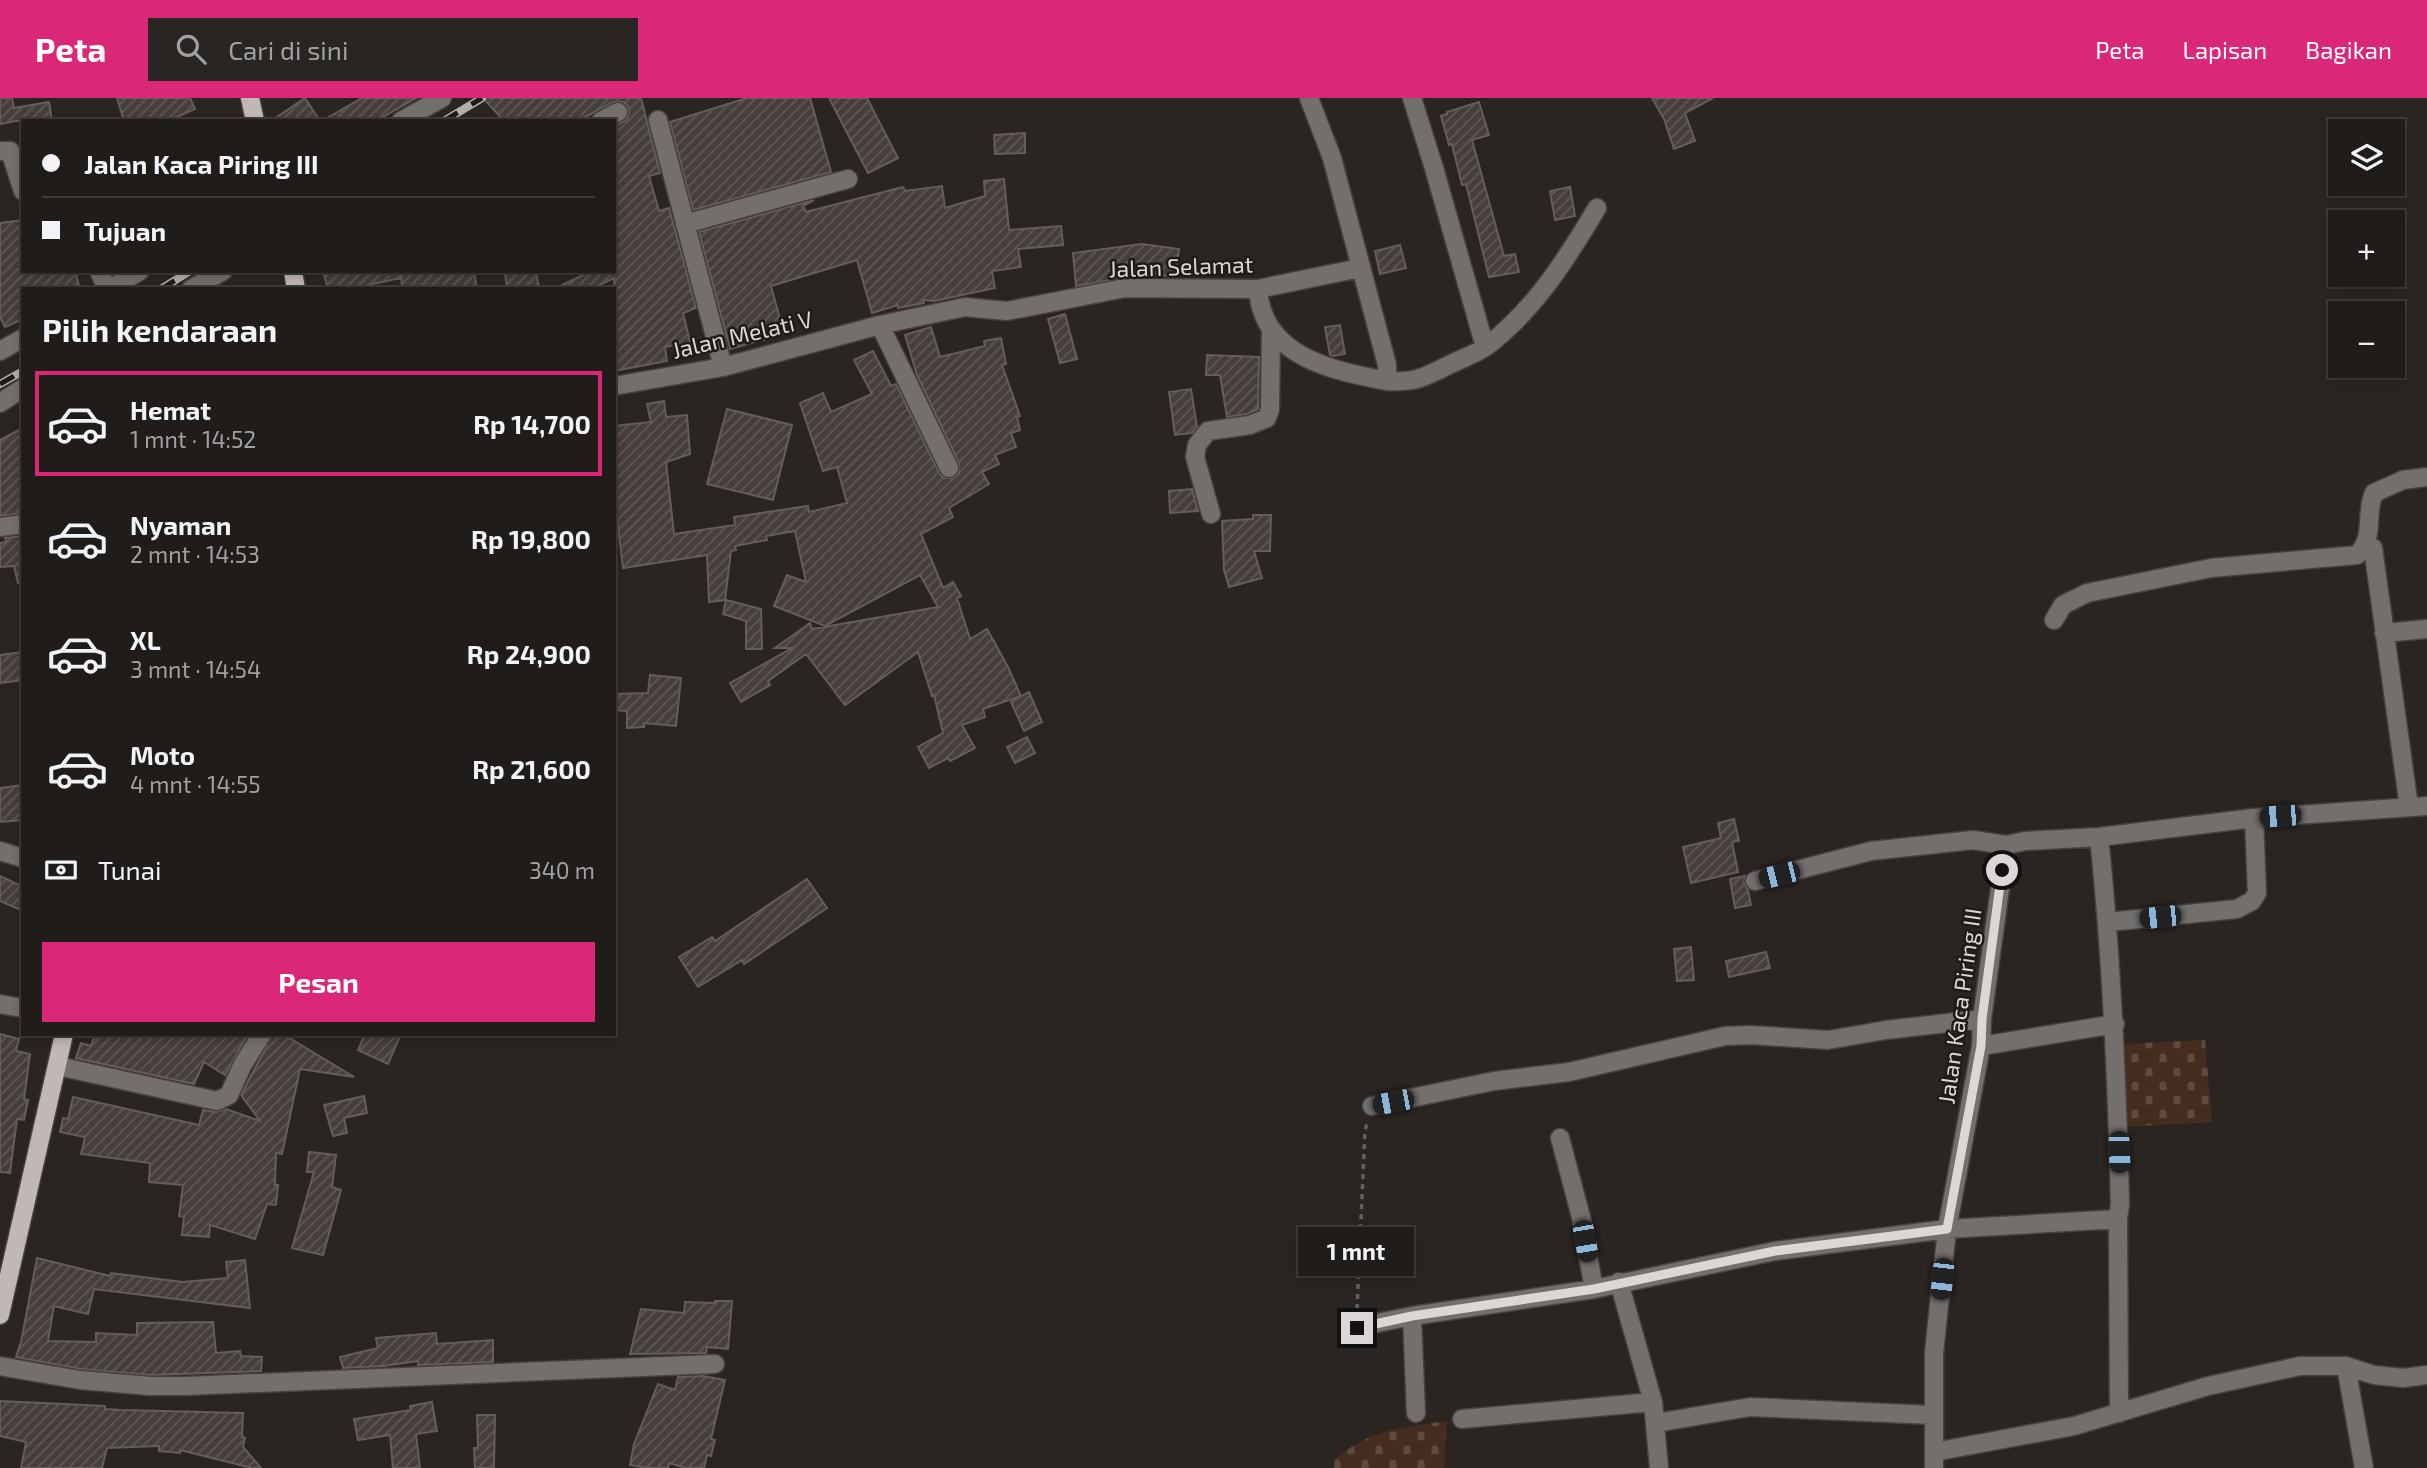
<!DOCTYPE html>
<html lang="id">
<head>
<meta charset="utf-8">
<style>
  body { margin:0; font-family:"Exo 2",sans-serif; background:#282522; color:#f1f3f6; height:100vh; display:flex; flex-direction:column; font-size:26px; white-space:nowrap }
  * { box-sizing:border-box; margin:0 }
  p { font-size:23px; color:#a2a1a2 }
  .icon { flex:none; width:38px; height:38px; fill:none; stroke:currentColor; stroke-width:2; stroke-linecap:round; stroke-linejoin:round }
  .map { position:relative; flex:1; overflow:hidden }
  .drawer { position:absolute; left:21px; top:189px; width:595px; height:749px; display:flex; flex-direction:column; background:#201c19; border-radius:0px; box-shadow:0 4px 10px #0003,0 0 0 2px #3d3a38 }
  .drawer>* { flex:none }
  .guide { position:absolute; left:21px; top:21px; width:595px; height:154px; border-radius:0px; box-shadow:0 4px 10px #0003,0 0 0 2px #3d3a38; display:grid; align-content:center; height:154px; padding:0 21px; background:#201c19 }
  .controls { position:absolute; left:2328px; top:21px; display:grid; gap:14px }
  .controls a { display:grid; place-items:center; width:77px; height:77px; border-radius:0px; background:#201c19; box-shadow:0 4px 10px #0003,0 0 0 2px #3d3a38; font-size:35px }
  .end { position:absolute; width:32px; height:32px; margin:-16px; border:9px solid #dcd7d5; background:#111; box-shadow:0 0 0 4px #111 }
  .from { border-radius:50% }
  .bubble { position:absolute; height:49px; border-radius:0px; background:#201c19; box-shadow:0 4px 10px #0003,0 0 0 2px #3d3a38; font-size:23px; font-weight:700; line-height:49px; text-align:center }
  .car { position:absolute; width:21px; height:42px; margin:-21px -10px; border-radius:9px; box-shadow:0 0 5px 2px #0007; background:linear-gradient(#222 24%,#8ab4d8 0 40%,#222 0 76%,#8ab4d8 0 86%,#222 0) }
  .guide b { display:flex; align-items:center; gap:24px; height:66px; font-size:26px }
  .guide b+b { border-top:2px solid #3d3a38 }
  .guide i { width:18px; height:18px; background:#f1f3f6 }
  ul { padding:0; list-style:none }
  li { display:flex; align-items:center; gap:21px; height:105px; margin:0 14px 10px; padding:0 7px; border:4px solid transparent; border-radius:0px }
  li div { flex:1 }
  li b { display:block; font-size:26px }
  li em { font-style:normal; font-weight:700 }
  li.active { border-color:#db2777 }
  li>.icon { width:63px; height:63px; stroke-width:1.5 }
  h2 { padding:0 21px; font-size:32px; line-height:84px }
  .pay { display:flex; align-items:center; gap:18px; height:77px; padding:0 21px; font-size:26px }
  .pay p { margin-inline-start:auto }
  .action { display:flex; gap:14px; margin-top:auto; padding:14px 21px }
  .action a { flex:1; height:80px; border-radius:0px; background:#db2777; color:#fff; font-size:28px; font-weight:700; line-height:80px; text-align:center }
  header { display:flex; align-items:center; gap:42px; box-sizing:border-box; height:98px; padding:0 35px; background:#db2777; color:#fff }
  header strong { font-size:33px }
  nav { display:flex; gap:38px; margin-inline-start:auto; font-size:24px }
  .search { width:490px; height:63px; background:#282522; display:flex; align-items:center; gap:18px; box-sizing:border-box; padding:0 24px; border-radius:0px; color:#a2a1a2; font-size:26px }
  .map>svg:first-child { display:block }
</style>
</head>
<body>
<header>
<strong>Peta</strong>
<div class="search"><svg class="icon" aria-label="search" viewBox="0 0 24 24"><circle cx="10" cy="10" r="6"/><path d="M15 15l6 6"/></svg>Cari di sini</div>
<nav><a>Peta</a><a>Lapisan</a><a>Bagikan</a></nav>
</header>
<div class="map">
<svg width="2427" height="1370" viewBox="0 0 2427 1370">
  <defs>
    <pattern id="cemetery-stones" width="16" height="16" patternUnits="userSpaceOnUse" patternTransform="scale(1.75)"><rect width="16" height="16" fill="#442d1e"/><path d="M2 7V4a2 2 0 0 1 4 0v3zM10 15v-3a2 2 0 0 1 4 0v3z" fill="#5e4b3e"/></pattern>
    <pattern id="building-hatch" width="6" height="6" patternUnits="userSpaceOnUse" patternTransform="scale(1.75)"><rect width="6" height="6" fill="#453e3a"/><path d="M-1 1l2-2M0 6l6-6M5 7l2-2" fill="none" stroke="#5f5956"/></pattern>
  </defs>
  <rect width="100%" height="100%" fill="#2b2521"/>
  <path fill="url(#cemetery-stones)" d="M2205 942 2212 1024 2124 1029 2120 946Z
    M1447 1323 1444 1370H1334L1335 1361C1373 1330 1401 1330 1447 1323Z"/>
  <path fill="url(#building-hatch)" stroke="#645d59" stroke-width="2" d="M0 0H12L14 10 49 4 52 23H16L0 26Z
    M117 0H190L195 11 168 23H124Z
    M305 0 320 23H271Z
    M362 0H416L376 23H322Z
    M483 0H641L660 75 649 78 659 113 669 110 696 210 683 215 690 244 665 249 667 263 614 273V240H617L614 180 591 191H554L591 173H614V29L627 21 629 14 628 8 623 4H613L578 23H504Z
    M747 0H810L831 74 693 112 670 24Z
    M829 0H867L898 60 868 75Z
    M1652 0H1713L1685 15 1695 43 1674 51 1664 21Z
    M1479 4 1489 37 1472 42 1504 158 1515 156 1519 174 1489 179 1466 86 1462 87 1452 46 1449 47 1441 18 1447 16V14Z
    M1025 35V55L995 56 994 37Z
    M1004 81 1009 132 1061 128 1063 147 1018 151 1021 169 992 173 995 190 934 203 923 202 924 205 898 210V207L872 215 857 162 771 188 784 236 730 251 699 134 814 102 803 108 806 114 903 89 905 93 942 88 945 110 985 98 984 83Z
    M1570 89 1575 118 1555 122 1550 93Z
    M23 122V173H75L80 191H23V221L5 229 0 219V125Z
    M1142 146 1179 151 1175 179 1128 172 1129 179 1076 188 1073 155Z
    M1400 147 1406 170 1380 176 1375 153Z
    M323 173H400L401 180 368 187 370 191H328Z
    M401 173H474L477 191H402Z
    M536 173 539 191H507L505 175Z
    M1065 216 1077 261 1060 265 1048 221Z
    M1340 227 1345 256 1333 258 1330 257 1325 229Z
    M931 229 940 259 985 248 984 243 1001 240 1006 266 1002 267 1020 318 1017 319 1020 332 1011 335 1016 349 995 357 999 366 982 374 989 386 949 410 953 419 921 436 943 490 953 484 961 498 957 500 970 541 987 531 1008 569 1021 598 983 611 985 619 962 627 975 650 950 663 948 660 929 670 918 649 943 635 934 597 932 598 918 554 845 607 806 556 768 583 770 587 741 604 730 585 792 550H775L810 525 812 531 938 509 920 477 825 528 774 508 787 477 806 484 795 433 766 438 767 442 735 448 736 452 731 453 725 502 709 504 707 457 623 470 614 395V328L651 324 647 306 664 303 666 319 687 317 690 356 666 364 674 436 735 427 734 419 808 408 809 414 847 405 837 369 823 373 800 305 823 295 831 314 872 296 854 262 873 253 891 288 896 286 939 375 943 380H953L959 376V365L917 277 905 237Z
    M1207 257 1259 259 1258 311 1247 316 1227 319 1220 277H1206Z
    M1191 291 1197 329 1192 335 1175 337 1169 294Z
    M727 311 792 327 773 402 707 386Z
    M23 330V415L0 418V342Z
    M1192 391 1198 413 1170 415 1169 393Z
    M1253 417H1271L1270 453H1254L1262 480 1229 489 1224 472 1222 423 1253 421Z
    M23 438V484L18 485 14 468 0 469V445L7 444 5 440Z
    M726 502 761 511 762 551H746V523L723 516Z
    M23 554V582L0 585V557Z
    M650 577 681 580 676 628 644 625V629L627 630V613L614 612V596L648 595Z
    M1029 594 1042 624 1024 633 1011 604Z
    M1027 639 1035 655 1015 665 1007 649Z
    M23 687V722L0 724V690Z
    M1734 721 1739 743 1732 744 1738 774 1691 785 1683 749 1721 740 1718 725Z
    M0 778 23 789V813L0 803Z
    M1745 778 1744 785 1748 792 1751 807 1735 810 1730 781Z
    M807 781 827 810 744 866 742 862 698 889 679 859 712 839 715 843Z
    M1691 849 1694 882 1677 883 1674 851Z
    M1766 854 1770 870 1729 879 1726 863Z
    M0 936 19 941 16 953 30 956 24 1001 28 1002 24 1022 17 1021 10 1075 0 1074Z
    M95 936H248L225 977 204 964 194 986 76 960 81 945 91 948Z
    M273 936H281L291 941 354 979 300 971 282 1056 276 1055 275 1087H278L276 1107 267 1106 255 1141 210 1127 209 1139 182 1137 184 1119 179 1118 183 1087 149 1084 150 1065 81 1056 85 1039 60 1034 63 1020 68 1021 73 999 199 1027 203 1012 215 1014 226 1011 260 1023 241 997Z
    M365 936H401L388 966 358 952Z
    M364 998 367 1015 344 1020 347 1035 333 1038 324 1007Z
    M309 1054 336 1057 332 1089 341 1092 323 1157 292 1150 314 1074H307Z
    M37 1160 110 1178 111 1175 183 1184 228 1180 226 1164 245 1162 250 1210 94 1191 88 1216 54 1208 48 1243 96 1244V1235L137 1237V1225L213 1224 216 1255 240 1253 241 1258 262 1259 261 1273 150 1277 81 1271 16 1259 21 1244Z
    M715 1203H732L728 1251 707 1249 706 1255 630 1256 641 1211 684 1215 685 1204 715 1205Z
    M436 1235 437 1246 493 1242V1264L418 1267V1263L383 1268 343 1270 340 1259 378 1250 376 1240Z
    M703 1278 725 1282 711 1341 715 1342 711 1358 707 1357 704 1370H686L669 1365 668 1370H647L630 1367 634 1346 658 1286 675 1292 678 1279Z
    M0 1303 105 1308V1311L121 1312 243 1315 242 1339 245 1340 243 1349 261 1370H252L180 1352V1355L159 1353V1348L107 1350 102 1370H21L26 1344 0 1338Z
    M432 1304 437 1333 416 1336 420 1370H393L390 1337 358 1342 354 1321 411 1312 410 1308Z
    M477 1317H495L494 1370H475L474 1350H478Z"/>
  <g fill="none" stroke-linecap="round" stroke-linejoin="round">
    <g stroke="#47413e" stroke-width="21">
      <path id="minor" d="M1309 0 1332 60 1387 267V283C1418 285 1426 278 1453 265 1464 260 1477 255 1487 248 1535 211 1566 162 1597 110
        M1412 0 1434 70 1485 249
        M658 22 723 269
        M401 23 442 0
        M601 23 618 14
        M0 53H10L23 93
        M685 126 848 81
        M99 173 107 191
        M109 191 140 173
        M191 191 223 173
        M1258 191C1262 259 1334 273 1387 283
        M880 227 949 370
        M0 253 23 240
        M614 288 723 269 880 227 965 209 1007 213 1125 190 1258 191 1360 170
        M0 305 23 290
        M1211 416 1195 359 1197 347 1208 333 1250 327 1267 320 1270 311 1271 231
        M0 429 23 426
        M2373 450 2409 709
        M2054 522 2063 507 2087 495 2211 470 2357 457C2376 437 2364 419 2374 395L2403 382 2427 379
        M2384 535 2427 531
        M2099 739C2112 861 2117 983 2120 1106L2118 1121 2119 1315
        M0 753 23 760
        M1755 783 1871 753 1973 742 2006 747
        M2108 824 2237 811 2252 803 2257 795 2254 720
        M0 906 23 910
        M1981 948 2115 926
        M58 968 217 1003 229 997 242 968 262 936
        M1372 1008 1494 983 1569 974 1725 938 1751 937 1828 942 1886 932 1982 921
        M1560 1040 1581 1119 1594 1191
        M1619 1184 1653 1304 1659 1370
        M1412 1218 1416 1315
        M1357 1229 1412 1218 1594 1191 1775 1153 1947 1131 2118 1121
        M0 1268 80 1282 150 1288H185L715 1266
        M2346 1268 2364 1370
        M1462 1321 1653 1304
        M1656 1325 1750 1309 1933 1317
        M1934 1354 2074 1328 2208 1288 2300 1268H2346L2374 1277 2403 1280 2427 1277
        M1934 1370V1255L1947 1131 1981 948 1982 921 2006 747 2025 743 2099 739 2254 720 2427 708"/>
    </g>
    <g stroke="#47413e" stroke-width="21">
      <path id="major" d="M250 0 255 23
        M293 173 296 191
        M0 1217 64 936"/>
    </g>
    <path stroke="#67615e" stroke-width="3.5" stroke-dasharray="5 5" stroke-linecap="butt" d="M1357 1211 1365 1032 1368 1023"/>
    <use href="#minor" stroke="#726f6d" stroke-width="18"/>
    <use href="#major" stroke="#bfb8b4" stroke-width="18"/>
    <g stroke="#b3adab" stroke-width="8">
      <path id="rail" d="M444 23 482 0
        M161 191 190 173
        M0 286 23 273"/>
    </g>
    <use href="#rail" stroke="#211b18" stroke-width="5" stroke-dasharray="16" stroke-linecap="butt"/>
  </g>
  <g fill="none" stroke-linecap="round" stroke-linejoin="round">
    <path stroke="#dcd7d5" stroke-width="9" d="M1357 1230 1412 1218 1594 1191 1775 1153 1947 1131 1981 948 1982 921 2002 772"/>
  </g>
  <g text-anchor="middle" dominant-baseline="central" stroke-width="5" stroke-linejoin="round" paint-order="stroke">
    <g font-size="23" fill="#dcd7d5" stroke="#211b18">
      <text transform="translate(1181 168) rotate(-2)">Jalan Selamat</text>
      <text transform="translate(742 236) rotate(-13)">Jalan Melati V</text>
      <text transform="translate(1959 908) rotate(-82)">Jalan Kaca Piring III</text>
    </g>
  </g>
</svg>
<div class="controls">
<a><svg class="icon" aria-label="layers" viewBox="0 0 24 24"><path d="M12 4l9 5-9 5-9-5zM3 14l9 5 9-5"/></svg></a>
<a>+</a>
<a>−</a>
</div>
<i class="end from" style="left:2002px;top:772px"></i>
<i class="end" style="left:1357px;top:1230px"></i>
<div class="bubble" style="left:1298px;top:1129px;width:116px">1 mnt</div>
<i class="car" style="left:2280px;top:718px;rotate:266deg"></i>
<i class="car" style="left:1779px;top:777px;rotate:256deg"></i>
<i class="car" style="left:2160px;top:819px;rotate:264deg"></i>
<i class="car" style="left:1393px;top:1004px;rotate:259deg"></i>
<i class="car" style="left:2119px;top:1054px;rotate:178deg"></i>
<i class="car" style="left:1585px;top:1143px;rotate:170deg"></i>
<i class="car" style="left:1942px;top:1181px;rotate:186deg"></i>
<div class="guide">
<b><i class="from"></i>Jalan Kaca Piring III</b>
<b><i></i>Tujuan</b>
</div>
<section class="drawer">
<h2>Pilih kendaraan</h2>
<ul>
<li class="active"><svg class="icon" aria-label="car" viewBox="0 0 24 24"><path d="M5 17H2v-5l4-1 3-4h7l3 4 3 1v5h-3M9 17h6M6 11h13"/><circle cx="7" cy="17" r="2"/><circle cx="17" cy="17" r="2"/></svg><div><b>Hemat</b><p>1 mnt · 14:52</p></div><em>Rp 14,700</em></li>
<li><svg class="icon" aria-label="car" viewBox="0 0 24 24"><path d="M5 17H2v-5l4-1 3-4h7l3 4 3 1v5h-3M9 17h6M6 11h13"/><circle cx="7" cy="17" r="2"/><circle cx="17" cy="17" r="2"/></svg><div><b>Nyaman</b><p>2 mnt · 14:53</p></div><em>Rp 19,800</em></li>
<li><svg class="icon" aria-label="car" viewBox="0 0 24 24"><path d="M5 17H2v-5l4-1 3-4h7l3 4 3 1v5h-3M9 17h6M6 11h13"/><circle cx="7" cy="17" r="2"/><circle cx="17" cy="17" r="2"/></svg><div><b>XL</b><p>3 mnt · 14:54</p></div><em>Rp 24,900</em></li>
<li><svg class="icon" aria-label="car" viewBox="0 0 24 24"><path d="M5 17H2v-5l4-1 3-4h7l3 4 3 1v5h-3M9 17h6M6 11h13"/><circle cx="7" cy="17" r="2"/><circle cx="17" cy="17" r="2"/></svg><div><b>Moto</b><p>4 mnt · 14:55</p></div><em>Rp 21,600</em></li>
</ul>
<div class="pay"><svg class="icon" aria-label="cash" viewBox="0 0 24 24"><path d="M3 7h18v10H3z"/><circle cx="12" cy="12" r="2"/></svg>Tunai<p>340 m</p></div>
<div class="action"><a>Pesan</a></div>
</section>
</div>
</body>
</html>
